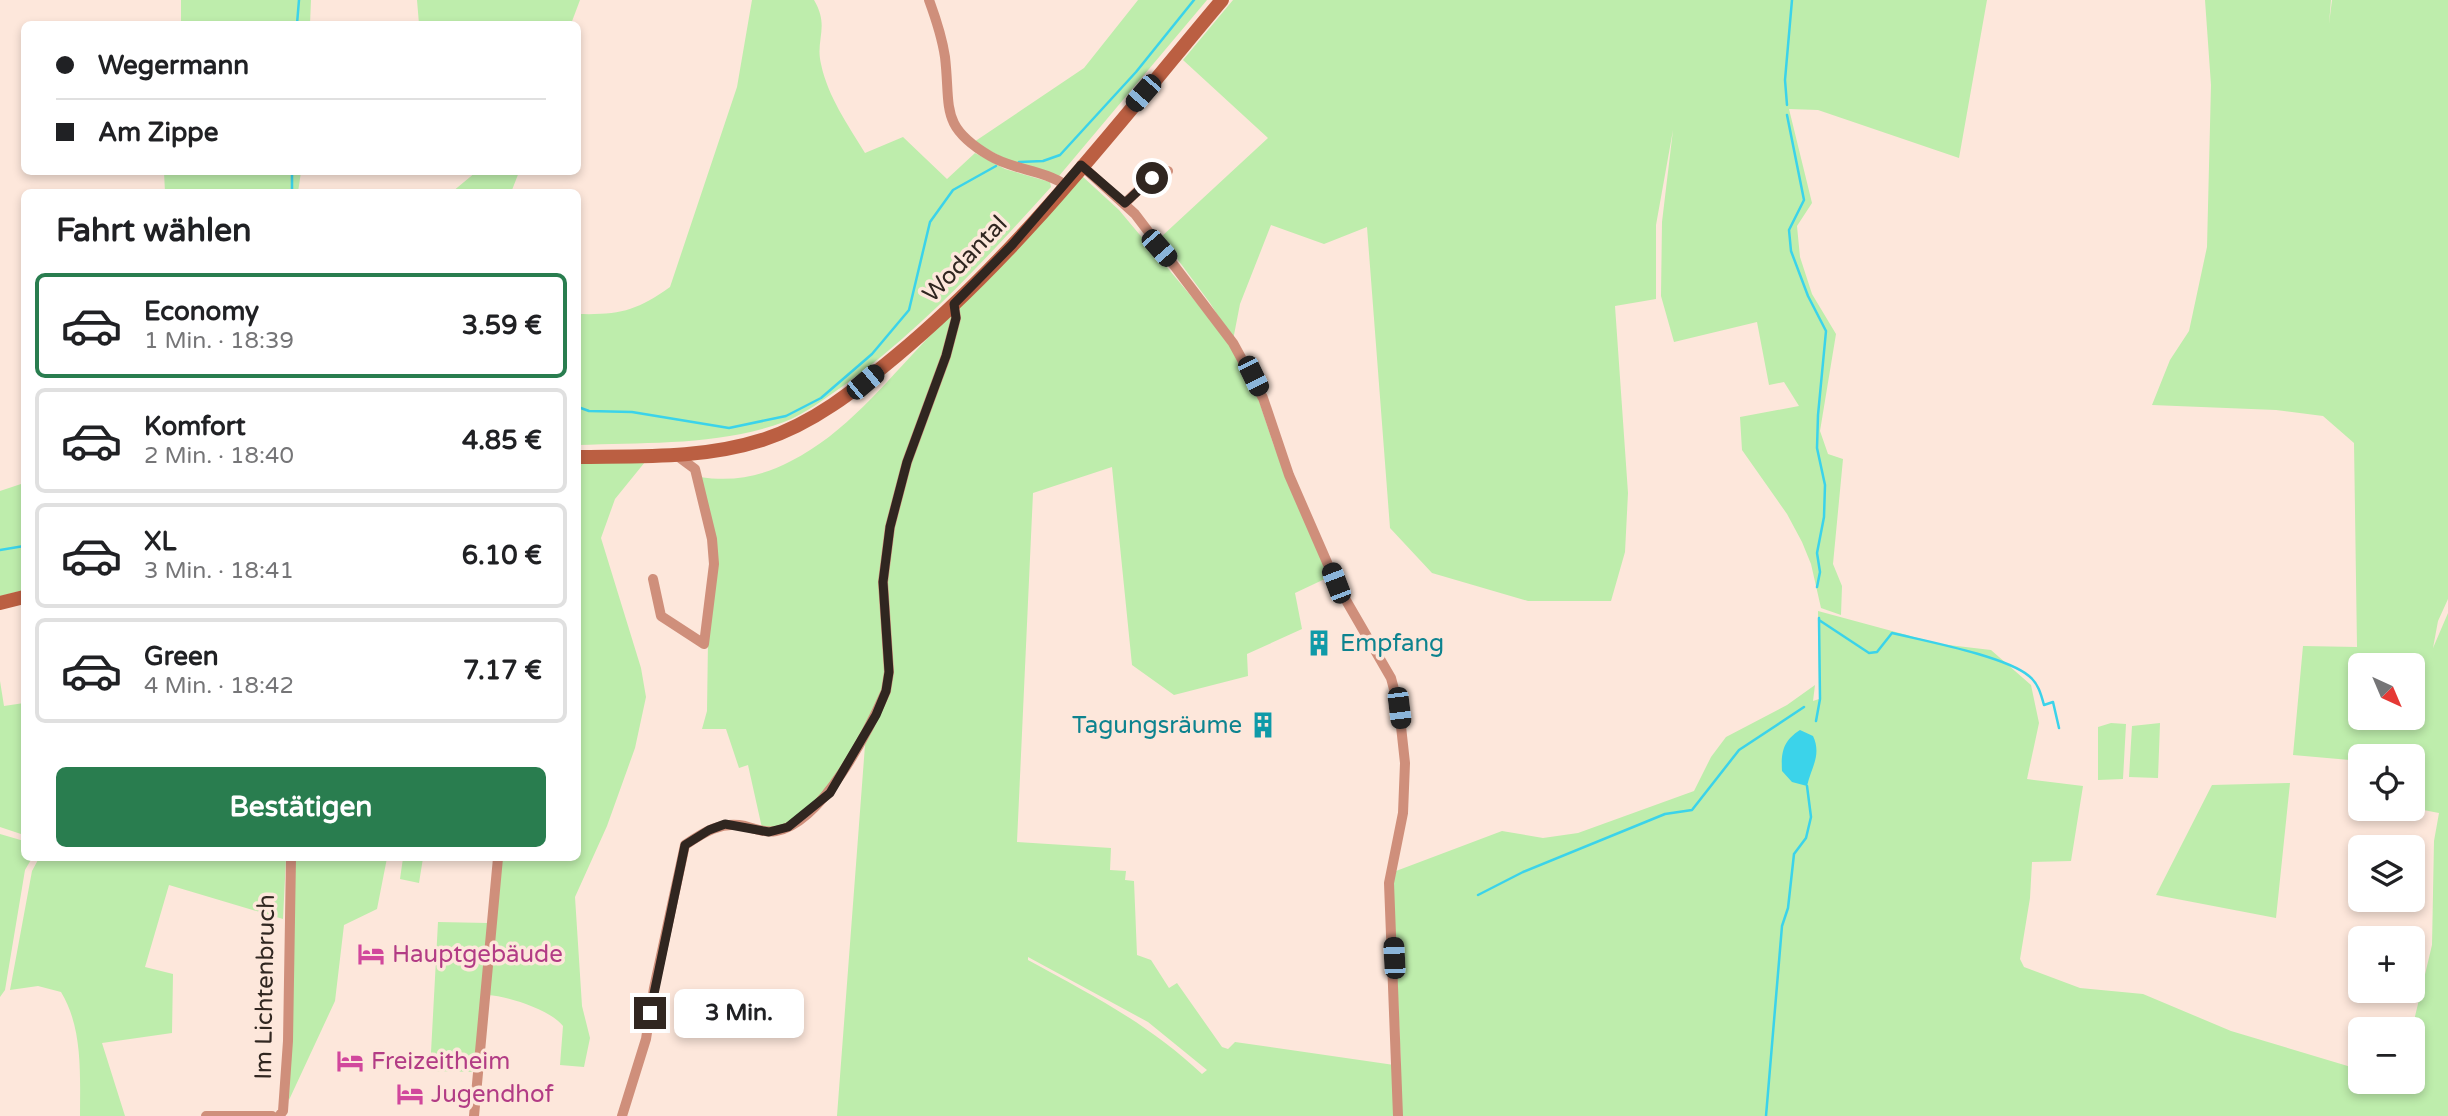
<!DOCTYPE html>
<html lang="de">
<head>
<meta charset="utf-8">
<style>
  body { margin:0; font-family:"Varela Round",sans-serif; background:#f6f6f6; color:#202124; height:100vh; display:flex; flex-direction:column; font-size:26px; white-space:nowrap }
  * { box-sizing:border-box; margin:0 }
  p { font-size:23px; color:#757577 }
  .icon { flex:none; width:38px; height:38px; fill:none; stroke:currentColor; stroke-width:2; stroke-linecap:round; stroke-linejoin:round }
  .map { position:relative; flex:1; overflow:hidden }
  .drawer { position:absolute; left:21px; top:189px; width:560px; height:672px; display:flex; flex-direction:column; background:#fff; border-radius:10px; box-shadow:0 4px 10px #0003 }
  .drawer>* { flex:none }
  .top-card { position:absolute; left:21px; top:21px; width:560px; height:154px; border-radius:10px; box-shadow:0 4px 10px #0003; display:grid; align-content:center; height:154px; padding:0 35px; background:#fff }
  .needle { width:46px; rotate:136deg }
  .fabs { position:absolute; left:2348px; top:653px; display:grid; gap:14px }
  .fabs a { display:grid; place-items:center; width:77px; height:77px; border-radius:10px; background:#fff; box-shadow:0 4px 10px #0003; font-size:35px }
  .end { position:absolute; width:32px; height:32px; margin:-16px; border:9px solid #302620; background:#fff; box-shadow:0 0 0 4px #fff }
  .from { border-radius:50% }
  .bubble { position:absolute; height:49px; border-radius:10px; background:#fff; box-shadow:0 4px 10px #0003; font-size:23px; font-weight:800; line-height:49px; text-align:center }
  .car { position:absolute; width:21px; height:42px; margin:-21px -10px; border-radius:9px; box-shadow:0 0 5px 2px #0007; background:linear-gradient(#222 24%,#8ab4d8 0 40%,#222 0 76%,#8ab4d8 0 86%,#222 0) }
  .top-card b { display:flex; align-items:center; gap:24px; height:66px; font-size:26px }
  .top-card b+b { border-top:2px solid #e0e0e0 }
  .top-card i { width:18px; height:18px; background:#202124 }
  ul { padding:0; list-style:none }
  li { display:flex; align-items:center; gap:21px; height:105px; margin:0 14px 10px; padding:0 21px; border:4px solid #e0e0e0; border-radius:10px }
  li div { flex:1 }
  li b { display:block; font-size:26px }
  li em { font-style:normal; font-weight:800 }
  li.current { border-color:#297d4f }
  li>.icon { width:63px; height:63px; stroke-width:1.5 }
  h2 { padding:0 35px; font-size:32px; line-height:84px }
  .action { display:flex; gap:14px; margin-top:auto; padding:14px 35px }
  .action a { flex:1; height:80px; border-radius:10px; background:#297d4f; color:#fff; font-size:28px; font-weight:800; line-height:80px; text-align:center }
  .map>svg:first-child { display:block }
</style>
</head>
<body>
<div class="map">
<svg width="2448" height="1116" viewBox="0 0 2448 1116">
  <rect width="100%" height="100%" fill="#fde7db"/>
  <path fill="#beedac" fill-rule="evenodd" d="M181 0H311L310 24H181Z
    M417 0H580L571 24H419Z
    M752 0H814C830 27 815 39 821 64 828 97 848 125 865 153L903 137 947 179 975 153 1005 169 1050 182 1051 187C987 258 921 330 843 386 824 399 805 414 784 422 718 446 646 442 578 445V314C620 315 636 311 670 287L737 87Z
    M1138 0H1207L1059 176 1024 169 974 142 1084 68Z
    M1233 0H1987L1959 158 1818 110 1789 109 1812 203 1797 226 1800 257 1812 294 1836 334 1820 431 1828 454 1843 459 1833 564 1842 586 1841 615 1821 608 1811 564 1802 542 1787 514 1742 450 1740 417 1799 406 1784 382 1769 385 1757 322 1674 342 1661 296 1662 222 1673 130 1656 225V299L1615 306 1628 493 1625 552 1611 601H1528L1432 573 1390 528 1367 227 1324 244 1271 225 1240 304 1233 340 1210 303 1161 237 1268 138 1183 60Z
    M2205 0H2331L2329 24 2332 0H2448V599L2438 621 2433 648 2448 613V1116H837L866 732C845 764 808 835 762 828L748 765 739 768 726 729H702L707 711 708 641 717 564 699 477C734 482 760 477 791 461 845 434 884 384 925 341 977 286 1031 232 1082 176L1119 210 1232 345 1251 377 1274 446 1329 577 1295 593 1302 629 1247 654 1248 676 1174 695 1132 665 1112 467 1033 493 1017 842 1111 848 1110 870 1126 871 1125 880 1134 881 1137 955 1151 960 1169 988 1177 983 1222 1047 1228 1049 1235 1042 1401 1066 1393 884 1396 871 1502 831 1543 838 1578 833 1694 791 1711 757 1726 737 1787 705 1815 685 1813 701 1819 699 1818 611 1940 644 1991 650 2031 685 2039 723 2027 779 2083 786 2071 861 2032 862 2030 898 2020 959 2024 967 2080 988 2143 994 2231 1031 2361 1070V1082H2413L2412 1029 2432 945 2434 841 2439 813 2413 808V756H2361V761L2293 755 2303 646 2357 647 2354 443 2323 416 2276 410 2152 405 2170 360 2189 331 2207 247 2211 85ZM2361 665H2413V718H2361ZM1028 957 1148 1022 1207 1070 1202 1074C1149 1024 1092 995 1028 960Z
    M164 172H301L298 192H165Z
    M476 172H519L512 190 516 192H452Z
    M578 462H645L615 499 601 538 641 668 646 697 635 748 607 826 575 897 582 1006 590 1038 584 1067 560 1065 563 1026C551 1010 508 996 488 995L501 858H578Z
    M24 483V590L0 596V491Z
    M0 681 4 706 24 703V835L0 827Z
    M2111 723 2126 724 2123 779 2098 780V727Z
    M2160 723 2158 778 2129 777 2132 726Z
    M2290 783 2276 918 2156 895 2212 785Z
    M0 834 24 841V858H32L25 870 5 990 0 997Z
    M39 858H286L283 919 169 885 145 967 173 974 172 1033 102 1043 125 1116H80C80 1075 83 1028 61 992L38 986 10 990 32 871Z
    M294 858H387L377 909 344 925 335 1001 289 1100Z
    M403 858H423L419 883 400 879Z
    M438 922 488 923 476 1072 430 1071Z"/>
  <path fill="#3bd3ea" d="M1800 730 1813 736C1822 755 1811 768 1807 786L1792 782 1782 771C1781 752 1783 741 1800 730Z"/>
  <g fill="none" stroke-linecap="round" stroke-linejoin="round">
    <path stroke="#3bd3ea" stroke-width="2.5" d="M297 24 299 0
      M1787 105 1785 80 1792 0
      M1787 115 1804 200 1789 230 1791 251 1808 296 1826 331 1818 415 1817 448 1825 485 1824 517 1817 553 1820 572 1817 587
      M1019 162 1043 161 1060 155 1136 72 1194 0
      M292 172V192
      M578 407 589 411 632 412 729 428 786 416 821 398 872 354 909 310 930 222 953 190 996 166
      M0 550 24 546
      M1819 620 1869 653 1877 652 1892 633C1925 641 2005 656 2029 676 2038 683 2041 694 2044 705L2053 702 2059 728
      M1816 721 1820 699 1819 618
      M1478 895 1523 872 1665 814 1692 810 1739 750 1804 707
      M1766 1116 1782 926 1788 908 1794 854 1806 838 1811 817 1807 786"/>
    <path stroke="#cf8f7b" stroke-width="10" d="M929 0C936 19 942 37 945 57 951 108 939 126 990 156 1013 170 1044 170 1065 185
      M1081 165 1135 214 1233 343 1263 398 1289 475 1336 583 1391 678 1399 708 1405 763 1403 813 1389 883 1398 1116
      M1125 203 1151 178 1168 171
      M653 579 661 616 704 644 714 564 712 539 695 469 676 455
      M206 1116H272
      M279 1116 283 1111 288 1041 291 858
      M474 1116 498 858
      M622 1116 646 1039 654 988 685 845C704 832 721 821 745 826 755 829 765 833 776 831 822 824 869 730 886 691L889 672 883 582 890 527 907 462 946 356 956 318 954 305"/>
    <path stroke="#bb5f42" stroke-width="14" d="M578 457C639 456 703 459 762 440 813 424 855 390 896 356 1020 253 1119 122 1222 0
      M0 603 24 597"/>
  </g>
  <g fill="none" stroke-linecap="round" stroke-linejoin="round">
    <path stroke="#302620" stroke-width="9" d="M650 1013 685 845 709 830 725 824 769 832 788 827 830 793 876 715 886 691 889 672 883 582 890 527 907 462 946 356 956 318 954 304 1012 245 1081 165 1125 203 1152 178"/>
  </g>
  <defs>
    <g id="building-bare" transform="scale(2.1)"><path d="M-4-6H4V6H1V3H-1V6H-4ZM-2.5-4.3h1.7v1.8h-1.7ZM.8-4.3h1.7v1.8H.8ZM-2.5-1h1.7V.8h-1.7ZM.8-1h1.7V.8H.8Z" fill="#0f9aa8" stroke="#fde7db" stroke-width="2.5" paint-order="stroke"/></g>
    <g id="hotel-bare" transform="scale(2.1)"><path d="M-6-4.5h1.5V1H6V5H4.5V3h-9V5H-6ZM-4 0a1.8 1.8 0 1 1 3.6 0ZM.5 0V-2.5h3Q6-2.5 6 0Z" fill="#d1479c" stroke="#fde7db" stroke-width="2.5" paint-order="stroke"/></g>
  </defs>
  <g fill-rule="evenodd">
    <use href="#building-bare" x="1319" y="643"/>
    <use href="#building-bare" x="1263" y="725"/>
    <use href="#hotel-bare" x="371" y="954"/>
    <use href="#hotel-bare" x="350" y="1061"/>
    <use href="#hotel-bare" x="410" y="1094"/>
  </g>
  <g text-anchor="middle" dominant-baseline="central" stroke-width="7" stroke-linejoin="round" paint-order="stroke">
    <g font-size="24" fill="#302620" stroke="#fde7db">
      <text transform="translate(965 259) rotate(-46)">Wodantal</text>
      <text transform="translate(265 987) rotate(-89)">Im Lichtenbruch</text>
    </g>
    <g font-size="24" fill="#0d838f" stroke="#fde7db" text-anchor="start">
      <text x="1340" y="643">Empfang</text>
      <text x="1242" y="725" text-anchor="end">Tagungsräume</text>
    </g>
    <g font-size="24" fill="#b23c85" stroke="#fde7db" text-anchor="start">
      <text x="392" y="954">Hauptgebäude</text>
      <text x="371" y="1061">Freizeitheim</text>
      <text x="431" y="1094">Jugendhof</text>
    </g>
  </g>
</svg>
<div class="fabs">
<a><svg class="needle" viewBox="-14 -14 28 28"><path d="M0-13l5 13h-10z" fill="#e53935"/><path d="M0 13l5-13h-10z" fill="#757577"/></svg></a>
<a><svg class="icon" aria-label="locate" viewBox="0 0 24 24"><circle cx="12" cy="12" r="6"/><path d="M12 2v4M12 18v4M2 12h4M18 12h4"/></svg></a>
<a><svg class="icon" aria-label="layers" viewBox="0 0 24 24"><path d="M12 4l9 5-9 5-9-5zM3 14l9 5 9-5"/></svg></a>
<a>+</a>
<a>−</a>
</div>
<i class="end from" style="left:1152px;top:178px"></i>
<i class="end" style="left:650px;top:1013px"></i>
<div class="bubble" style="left:674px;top:989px;width:130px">3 Min.</div>
<i class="car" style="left:1143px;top:93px;rotate:221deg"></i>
<i class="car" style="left:1159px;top:248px;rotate:139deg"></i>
<i class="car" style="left:1253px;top:376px;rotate:154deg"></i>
<i class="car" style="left:865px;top:382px;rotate:50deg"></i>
<i class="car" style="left:1336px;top:583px;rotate:339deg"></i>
<i class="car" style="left:1399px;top:708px;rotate:173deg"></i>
<i class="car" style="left:1394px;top:958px;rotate:357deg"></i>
<div class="top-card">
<b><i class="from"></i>Wegermann</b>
<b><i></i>Am Zippe</b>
</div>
<section class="drawer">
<h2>Fahrt wählen</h2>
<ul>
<li class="current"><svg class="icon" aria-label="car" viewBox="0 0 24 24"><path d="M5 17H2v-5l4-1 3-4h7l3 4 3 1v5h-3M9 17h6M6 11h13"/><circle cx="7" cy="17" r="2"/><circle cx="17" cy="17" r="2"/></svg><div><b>Economy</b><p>1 Min. · 18:39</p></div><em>3.59 €</em></li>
<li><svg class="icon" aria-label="car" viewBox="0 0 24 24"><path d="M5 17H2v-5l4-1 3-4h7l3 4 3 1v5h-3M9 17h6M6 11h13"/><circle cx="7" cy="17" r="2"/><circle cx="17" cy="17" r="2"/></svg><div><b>Komfort</b><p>2 Min. · 18:40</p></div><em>4.85 €</em></li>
<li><svg class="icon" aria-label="car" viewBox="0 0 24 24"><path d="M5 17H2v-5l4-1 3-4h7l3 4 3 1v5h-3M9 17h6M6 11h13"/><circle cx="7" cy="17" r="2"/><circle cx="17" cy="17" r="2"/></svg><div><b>XL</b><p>3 Min. · 18:41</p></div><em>6.10 €</em></li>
<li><svg class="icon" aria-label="car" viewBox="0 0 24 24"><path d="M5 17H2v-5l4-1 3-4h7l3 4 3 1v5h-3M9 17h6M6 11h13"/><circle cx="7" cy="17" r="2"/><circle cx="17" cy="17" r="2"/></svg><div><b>Green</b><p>4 Min. · 18:42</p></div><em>7.17 €</em></li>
</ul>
<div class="action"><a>Bestätigen</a></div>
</section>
</div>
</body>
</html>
